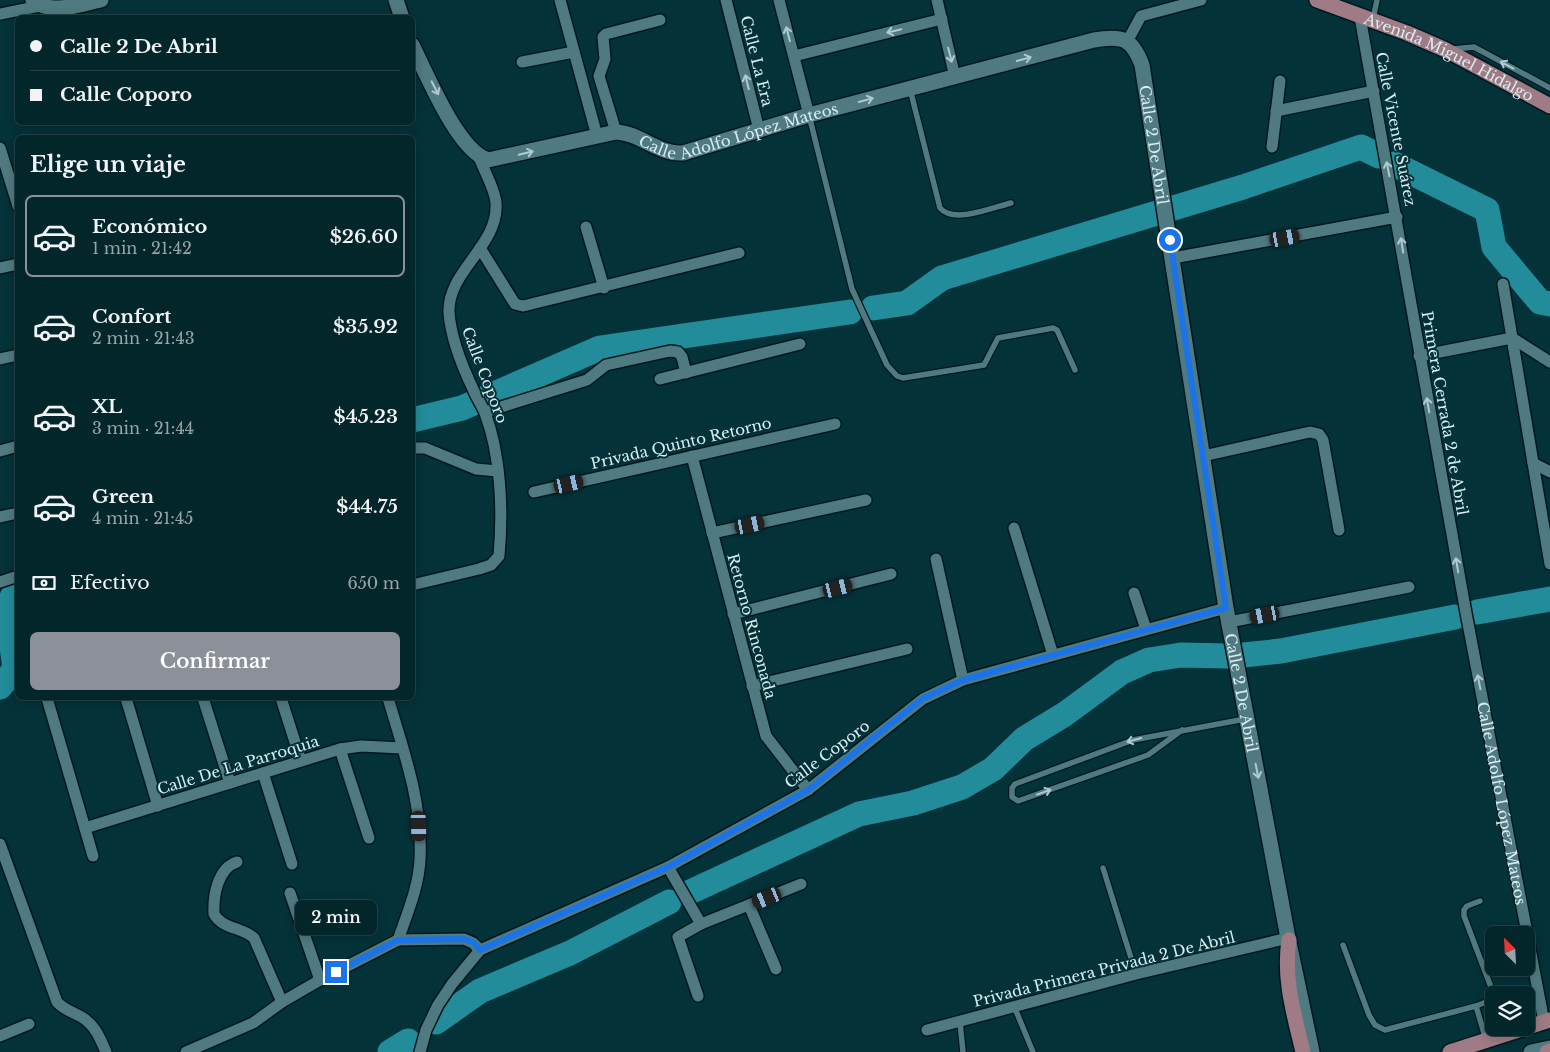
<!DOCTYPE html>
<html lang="es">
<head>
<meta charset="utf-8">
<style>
  body { margin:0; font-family:"Libre Baskerville",serif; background:#113237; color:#f1f3f6; height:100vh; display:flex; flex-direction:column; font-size:19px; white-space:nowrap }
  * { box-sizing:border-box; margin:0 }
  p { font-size:16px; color:#97a5a9 }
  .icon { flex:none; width:28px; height:28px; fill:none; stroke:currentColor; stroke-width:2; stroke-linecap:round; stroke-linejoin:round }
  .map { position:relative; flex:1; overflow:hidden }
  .drawer { position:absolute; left:15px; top:135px; width:400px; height:565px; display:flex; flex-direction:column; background:#03262b; border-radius:8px; box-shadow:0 2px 12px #0003,0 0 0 1px #244347 }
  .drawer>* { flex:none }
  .guide { position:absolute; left:15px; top:15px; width:400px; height:110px; border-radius:8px; box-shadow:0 2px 12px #0003,0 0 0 1px #244347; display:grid; align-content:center; height:110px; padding:0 15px; background:#03262b }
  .needle { width:32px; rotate:336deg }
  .tools { position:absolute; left:1485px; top:926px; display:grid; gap:10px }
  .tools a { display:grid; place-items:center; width:50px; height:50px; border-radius:8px; background:#03262b; box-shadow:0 2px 12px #0003,0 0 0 1px #244347; font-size:25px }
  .end { position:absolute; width:22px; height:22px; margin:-11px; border:6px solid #1a73e8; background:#fff; box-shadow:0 0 0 2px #fff }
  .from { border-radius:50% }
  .bubble { position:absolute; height:35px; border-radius:8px; background:#03262b; box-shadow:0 2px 12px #0003,0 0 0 1px #244347; font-size:16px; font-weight:600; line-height:35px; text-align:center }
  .car { position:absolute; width:15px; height:30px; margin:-15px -8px; border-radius:6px; box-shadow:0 0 4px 1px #0007; background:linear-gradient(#222 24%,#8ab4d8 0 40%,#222 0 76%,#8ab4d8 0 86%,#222 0) }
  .guide b { display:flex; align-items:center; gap:18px; height:48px; font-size:19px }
  .guide b+b { border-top:1px solid #244347 }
  .guide i { width:12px; height:12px; background:#f1f3f6 }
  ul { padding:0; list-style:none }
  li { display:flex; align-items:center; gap:15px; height:82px; margin:0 10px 8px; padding:0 5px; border:2px solid transparent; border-radius:8px }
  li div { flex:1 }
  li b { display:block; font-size:19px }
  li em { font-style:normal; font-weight:600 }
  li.active { border-color:#8c9099 }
  li>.icon { width:45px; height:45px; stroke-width:1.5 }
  h2 { padding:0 15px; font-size:22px; line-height:60px }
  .pay { display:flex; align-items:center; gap:12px; height:55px; padding:0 15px; font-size:19px }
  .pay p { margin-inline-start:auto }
  .cta { display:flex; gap:10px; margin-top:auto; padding:10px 15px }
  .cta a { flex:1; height:58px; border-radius:8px; background:#8c9099; color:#fff; font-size:20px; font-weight:600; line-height:58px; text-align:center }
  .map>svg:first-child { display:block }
</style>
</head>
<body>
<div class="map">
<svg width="1550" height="1052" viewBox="0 0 1550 1052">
  <rect width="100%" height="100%" fill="#043239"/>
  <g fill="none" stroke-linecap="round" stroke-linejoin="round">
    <path stroke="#228c9b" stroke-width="25" d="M1394 164 1487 210 1494 247 1540 302 1550 304
      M873 308 907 303 942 278 1243 187 1361 147 1379 156
      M412 420 462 408 600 348 850 312
      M1477 612 1550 599
      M1244 655 1281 651 1455 617
      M0 687 15 669 7 608 15 591H18
      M690 892 859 814 913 803 962 787 993 769 1024 739 1065 714 1122 672 1149 660 1181 655 1227 656
      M436 1022 480 991 570 953 669 902
      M390 1052 408 1041"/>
    <g stroke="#00191d" stroke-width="8">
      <path id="lane" d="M1373 19 1377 0
        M1453 49 1474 47 1550 88
        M910 89 940 208C954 224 991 208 1011 203
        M809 115 852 289 887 365 897 376 903 378 984 365 998 338 1053 328 1057 330 1075 370
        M1182 730 1148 755 1018 801 1012 797V788L1015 784 1133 740 1245 719
        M1103 868 1136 974
        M1480 901 1467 906 1464 910V916L1494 995
        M1343 945 1369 1015 1375 1025 1385 1030 1476 1006
        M1014 1006 1033 1052
        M960 1022 963 1052
        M1486 1040 1476 1006 1494 999"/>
    </g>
    <g stroke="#00191d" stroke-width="14">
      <g id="street">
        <path d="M560 0 597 136"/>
        <path d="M726 0 759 130"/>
        <path d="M779 0 809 115"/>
        <path d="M937 0 955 77"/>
        <path d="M0 14 40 6"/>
        <path id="s1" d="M1360 17 1466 613 1544 1022"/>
        <path d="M1128 40 1141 16 1201 0"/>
        <path d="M794 56 942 19"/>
        <path d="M522 62 574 52"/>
        <path d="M1276 111 1374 91"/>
        <path d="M616 132 599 76 605 59 603 37 606 34 660 20"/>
        <path d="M1272 147 1280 81"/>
        <path d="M0 148 18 206"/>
        <path d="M586 227 604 288"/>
        <path d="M480 248 515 304 523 306 739 253"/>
        <path d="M1173 258 1397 217"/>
        <path d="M0 268 18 264"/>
        <path d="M1503 284 1550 564"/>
        <path d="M1512 338 1550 362"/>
        <path d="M1419 356 1512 338"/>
        <path d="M0 359 18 355"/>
        <path d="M660 379 800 344"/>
        <path d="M485 412 587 380 606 365 670 351 678 352 682 357 686 373"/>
        <path d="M412 448H425L476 469 498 471"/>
        <path d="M0 451 18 446"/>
        <path d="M692 456 766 736 808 790"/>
        <path d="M1203 456 1310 432 1319 434 1323 440 1339 530"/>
        <path d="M1533 463 1550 472"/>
        <path d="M534 492 835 424"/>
        <path d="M0 517 18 513"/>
        <path d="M1014 528 1053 655"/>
        <path d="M712 533 866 500"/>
        <path d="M936 559 963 680"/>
        <path d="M0 582 18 576"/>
        <path d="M412 585 479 569 491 565 499 556C503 511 501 455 485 413 482 405 476 397 473 389 462 366 451 338 449 313 447 271 499 246 496 203 495 189 484 171 479 157"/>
        <path d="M1134 593 1146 629"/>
        <path d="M733 614 891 574"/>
        <path d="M1229 622 1409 587"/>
        <path d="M752 686 907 649"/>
        <path d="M47 698 93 856"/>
        <path d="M126 698 158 806"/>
        <path d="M203 698 230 783"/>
        <path d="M281 698 301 761"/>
        <path d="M388 698C403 749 423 804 420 859 419 886 407 914 398 940"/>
        <path d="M340 749 369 838"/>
        <path d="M263 773 292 864"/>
        <path d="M85 828 340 749 361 746 402 748"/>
        <path d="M0 844 57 1002C66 1012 78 1013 87 1021 97 1029 101 1041 106 1052"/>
        <path d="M237 862C218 868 213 895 214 914 222 929 242 927 254 938L282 1002"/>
        <path d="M668 867 701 924"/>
        <path d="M290 893 320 980"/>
        <path d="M749 905 776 969"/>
        <path d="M698 996 678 937 701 924 801 884"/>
        <path d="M927 1030 1136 974 1288 938"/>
        <path d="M0 1036 29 1024"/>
        <path d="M186 1052 253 1023 282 1002 320 980 398 940 464 939 473 943 480 950"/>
        <path d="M420 1052 426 1030 438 1005 452 984 480 950 668 867 808 790 923 699 963 680 1226 608"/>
      </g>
    </g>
    <g stroke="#00191d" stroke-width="18">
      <g id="secondary">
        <path d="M33 0C51 16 81 4 101 0"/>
        <path d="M396 0 402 18"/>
        <path id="s2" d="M412 45C427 74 457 150 488 160L616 132C640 133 659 155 683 153L809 115 1094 40C1122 35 1132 38 1142 65L1226 608 1288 938 1312 1052"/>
        <path d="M1531 1052 1550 1048"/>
      </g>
    </g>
    <g stroke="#00191d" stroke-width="18">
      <g id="primary">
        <path id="s3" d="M1317 0 1407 33 1446 50 1550 106"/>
        <path d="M1289 940C1283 979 1294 1014 1303 1052"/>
        <path d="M1450 1052 1550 1020"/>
        <path d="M1547 1052 1550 1051"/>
      </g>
    </g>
    <use href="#lane" stroke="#507a81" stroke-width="5.5"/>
    <use href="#street" stroke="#507a81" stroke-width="11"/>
    <use href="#secondary" stroke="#507a81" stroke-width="15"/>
    <use href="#primary" stroke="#9f7b85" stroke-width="15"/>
  </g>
  <defs><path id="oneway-shaft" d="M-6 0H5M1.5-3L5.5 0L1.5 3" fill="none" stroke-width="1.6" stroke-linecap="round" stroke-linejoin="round" transform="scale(1.25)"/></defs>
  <g stroke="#afcbd0">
    <use href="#oneway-shaft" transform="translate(894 31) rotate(166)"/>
    <use href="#oneway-shaft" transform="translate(788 34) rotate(-105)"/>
    <use href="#oneway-shaft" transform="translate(950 55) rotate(76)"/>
    <use href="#oneway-shaft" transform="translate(1024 59) rotate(-15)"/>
    <use href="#oneway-shaft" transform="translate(1507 65) rotate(-152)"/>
    <use href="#oneway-shaft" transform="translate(747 82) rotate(-104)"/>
    <use href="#oneway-shaft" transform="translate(435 88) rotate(63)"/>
    <use href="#oneway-shaft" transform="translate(866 100) rotate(-15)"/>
    <use href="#oneway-shaft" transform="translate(526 153) rotate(-13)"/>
    <use href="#oneway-shaft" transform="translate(1388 169) rotate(-101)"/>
    <use href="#oneway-shaft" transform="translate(1402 245) rotate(-99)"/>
    <use href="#oneway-shaft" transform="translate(1428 405) rotate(-100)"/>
    <use href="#oneway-shaft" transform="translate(1457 565) rotate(-100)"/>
    <use href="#oneway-shaft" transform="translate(1479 682) rotate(-101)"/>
    <use href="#oneway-shaft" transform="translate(1134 740) rotate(165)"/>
    <use href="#oneway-shaft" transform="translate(1257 771) rotate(79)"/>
    <use href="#oneway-shaft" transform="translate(1044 792) rotate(-20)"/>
  </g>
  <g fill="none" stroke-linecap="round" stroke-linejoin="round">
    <path stroke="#1a73e8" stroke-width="6" d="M336 972 398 940 464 939 474 943 480 950 668 867 808 790 922 699 963 680 1226 608 1170 240"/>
  </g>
  <g text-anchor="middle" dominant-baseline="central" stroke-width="4" stroke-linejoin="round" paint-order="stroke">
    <g font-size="15" fill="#d8eef2" stroke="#043239">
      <text stroke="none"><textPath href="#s3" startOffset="144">Avenida Miguel Hidalgo</textPath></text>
      <text transform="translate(757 61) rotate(76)">Calle La Era</text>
      <text stroke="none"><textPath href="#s2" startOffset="400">Calle Adolfo López Mateos</textPath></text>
      <text transform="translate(1396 129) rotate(79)">Calle Vicente Suárez</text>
      <text stroke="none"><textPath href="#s2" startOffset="911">Calle 2 De Abril</textPath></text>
      <text transform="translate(485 375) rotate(69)">Calle Coporo</text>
      <text transform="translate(1445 413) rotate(80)">Primera Cerrada 2 de Abril</text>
      <text transform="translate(681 443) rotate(-13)">Privada Quinto Retorno</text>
      <text transform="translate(752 626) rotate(75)">Retorno Rinconada</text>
      <text stroke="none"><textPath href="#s2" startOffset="1466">Calle 2 De Abril</textPath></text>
      <text transform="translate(827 754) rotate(-37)">Calle Coporo</text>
      <text transform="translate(238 765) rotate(-17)">Calle De La Parroquia</text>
      <text stroke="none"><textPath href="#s1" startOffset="799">Calle Adolfo López Mateos</textPath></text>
      <text transform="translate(1104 969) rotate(-14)">Privada Primera Privada 2 De Abril</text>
    </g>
  </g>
</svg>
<div class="tools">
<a><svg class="needle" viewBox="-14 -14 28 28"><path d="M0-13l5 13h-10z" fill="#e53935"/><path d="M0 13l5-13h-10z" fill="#97a5a9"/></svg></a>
<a><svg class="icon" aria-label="layers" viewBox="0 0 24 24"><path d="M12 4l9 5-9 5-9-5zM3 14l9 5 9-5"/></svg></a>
</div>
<i class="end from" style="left:1170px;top:240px"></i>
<i class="end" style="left:336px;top:972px"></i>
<div class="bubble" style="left:295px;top:900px;width:82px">2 min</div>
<i class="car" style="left:1285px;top:238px;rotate:80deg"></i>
<i class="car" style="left:569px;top:484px;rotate:77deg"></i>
<i class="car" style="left:750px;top:525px;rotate:78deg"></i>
<i class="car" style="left:838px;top:588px;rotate:76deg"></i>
<i class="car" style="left:1265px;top:615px;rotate:259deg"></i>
<i class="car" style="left:419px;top:826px;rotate:178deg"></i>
<i class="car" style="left:767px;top:898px;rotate:248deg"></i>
<div class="guide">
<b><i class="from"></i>Calle 2 De Abril</b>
<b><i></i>Calle Coporo</b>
</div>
<section class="drawer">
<h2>Elige un viaje</h2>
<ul>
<li class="active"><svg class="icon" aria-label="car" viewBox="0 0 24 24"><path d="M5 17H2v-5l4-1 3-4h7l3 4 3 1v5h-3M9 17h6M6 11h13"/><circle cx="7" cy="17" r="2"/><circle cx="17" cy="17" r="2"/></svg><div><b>Económico</b><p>1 min · 21:42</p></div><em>$26.60</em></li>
<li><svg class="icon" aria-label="car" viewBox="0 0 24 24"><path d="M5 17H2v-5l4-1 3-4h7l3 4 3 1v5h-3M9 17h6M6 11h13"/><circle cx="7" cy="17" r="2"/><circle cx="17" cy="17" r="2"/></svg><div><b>Confort</b><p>2 min · 21:43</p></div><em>$35.92</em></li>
<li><svg class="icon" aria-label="car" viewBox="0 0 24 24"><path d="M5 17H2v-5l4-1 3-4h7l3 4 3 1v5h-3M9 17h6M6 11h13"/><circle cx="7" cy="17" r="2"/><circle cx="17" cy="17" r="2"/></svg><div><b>XL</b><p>3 min · 21:44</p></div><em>$45.23</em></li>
<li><svg class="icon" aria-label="car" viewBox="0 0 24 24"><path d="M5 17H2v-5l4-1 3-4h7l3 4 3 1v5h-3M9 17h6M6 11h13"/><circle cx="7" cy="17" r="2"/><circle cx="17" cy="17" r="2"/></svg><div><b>Green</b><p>4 min · 21:45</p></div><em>$44.75</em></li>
</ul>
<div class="pay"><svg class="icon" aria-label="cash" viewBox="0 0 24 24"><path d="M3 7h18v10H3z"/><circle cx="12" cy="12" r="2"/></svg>Efectivo<p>650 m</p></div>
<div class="cta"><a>Confirmar</a></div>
</section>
</div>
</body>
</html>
